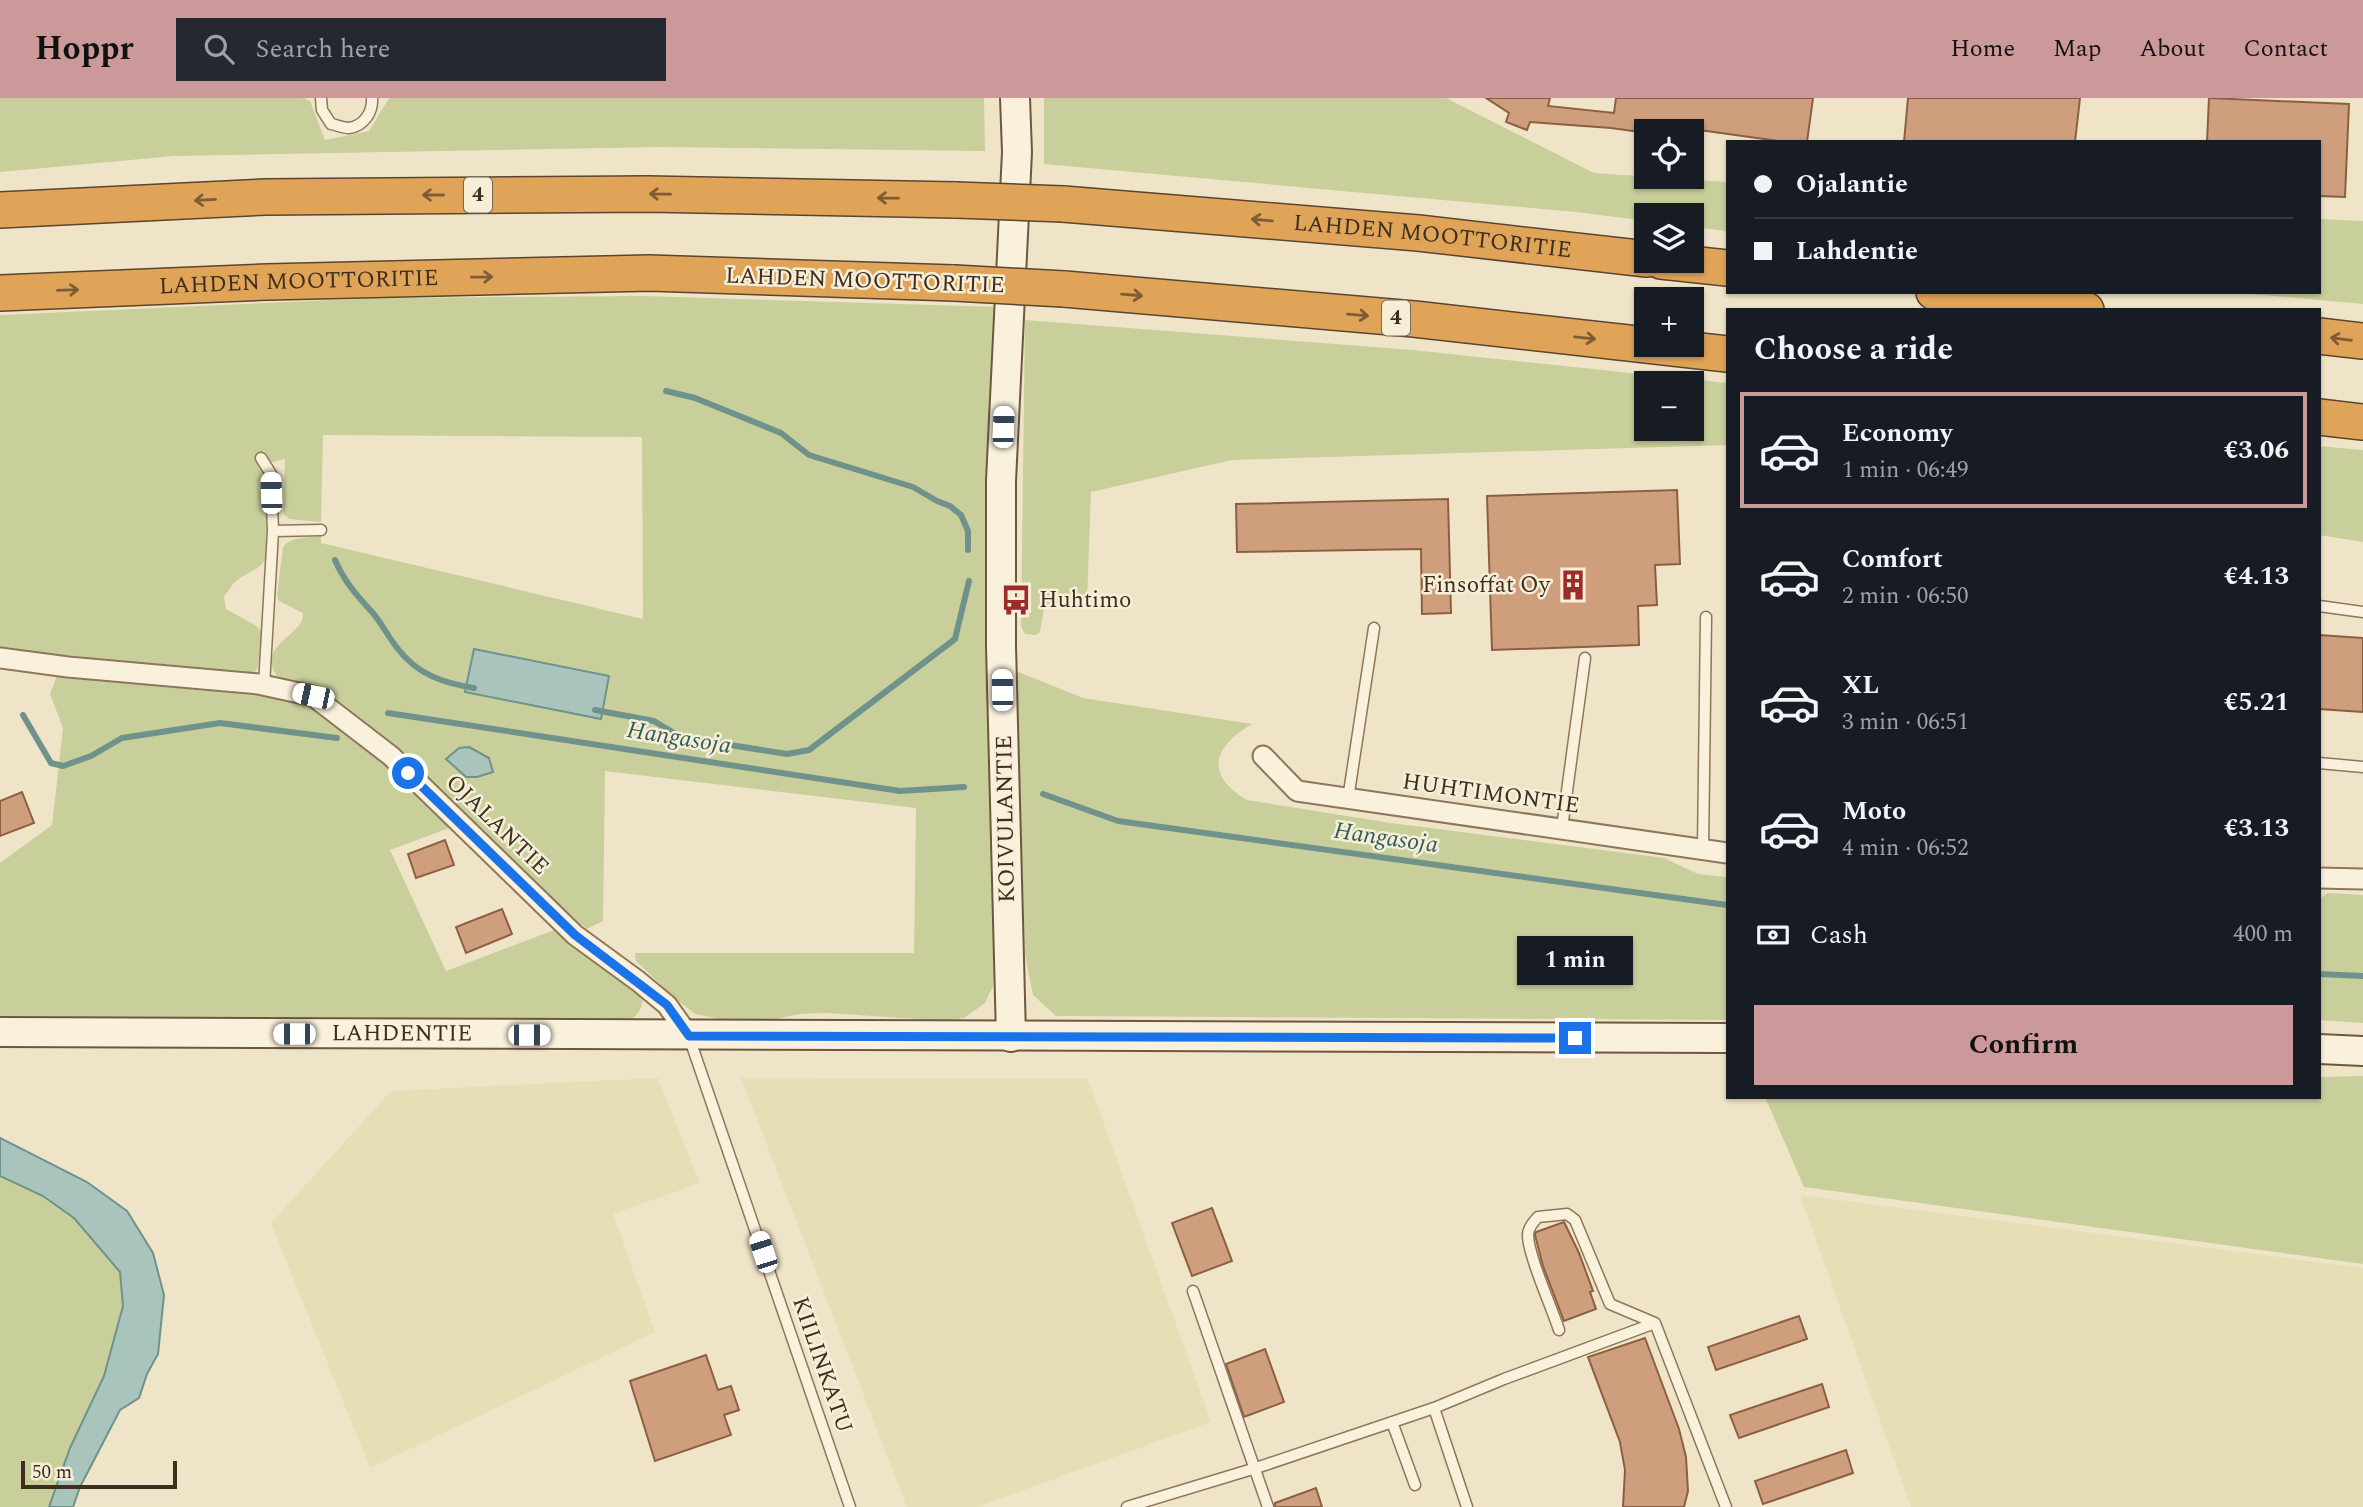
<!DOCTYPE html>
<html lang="en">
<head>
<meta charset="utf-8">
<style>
  body { margin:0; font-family:Spectral,serif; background:#242831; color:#f1f3f6; height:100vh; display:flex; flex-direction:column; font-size:26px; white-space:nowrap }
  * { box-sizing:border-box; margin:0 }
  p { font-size:23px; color:#9ea1a6 }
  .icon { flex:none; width:38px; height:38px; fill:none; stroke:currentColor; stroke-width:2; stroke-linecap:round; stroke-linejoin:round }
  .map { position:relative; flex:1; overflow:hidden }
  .details { position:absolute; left:1726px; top:210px; width:595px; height:791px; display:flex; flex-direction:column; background:#171b24; border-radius:0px; box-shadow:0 2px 5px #0004 }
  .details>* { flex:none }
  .top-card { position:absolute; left:1726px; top:42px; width:595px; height:154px; border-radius:0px; box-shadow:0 2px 5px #0004; display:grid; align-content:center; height:154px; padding:0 28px; background:#171b24 }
  .controls { position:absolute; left:1634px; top:21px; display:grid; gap:14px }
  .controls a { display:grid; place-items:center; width:70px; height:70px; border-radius:0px; background:#171b24; box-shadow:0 2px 5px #0004; font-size:35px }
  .scale { position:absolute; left:21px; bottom:18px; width:156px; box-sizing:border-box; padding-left:7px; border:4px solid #3d2e20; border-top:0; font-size:19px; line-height:24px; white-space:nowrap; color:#3d2e20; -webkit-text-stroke:5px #f7eed8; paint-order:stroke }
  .end { position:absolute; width:32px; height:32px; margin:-16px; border:9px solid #1a73e8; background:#fff; box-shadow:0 0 0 4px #fff }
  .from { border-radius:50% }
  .bubble { position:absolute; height:49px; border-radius:0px; background:#171b24; box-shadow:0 2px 5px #0004; font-size:23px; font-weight:700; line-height:49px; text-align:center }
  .car { position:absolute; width:21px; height:42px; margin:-21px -10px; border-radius:9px; box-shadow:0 0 5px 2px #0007; background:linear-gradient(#fff 24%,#345 0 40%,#fff 0 76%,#345 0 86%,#fff 0) }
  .top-card b { display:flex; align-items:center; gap:24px; height:66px; font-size:26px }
  .top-card b+b { border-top:2px solid #363941 }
  .top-card i { width:18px; height:18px; background:#f1f3f6 }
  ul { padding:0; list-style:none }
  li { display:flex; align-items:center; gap:21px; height:116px; margin:0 14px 10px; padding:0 14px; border:4px solid transparent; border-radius:0px }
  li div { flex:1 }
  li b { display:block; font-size:26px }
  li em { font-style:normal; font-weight:700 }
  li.current { border-color:#cc999b }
  li>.icon { width:63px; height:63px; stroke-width:1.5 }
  h2 { padding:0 28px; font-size:32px; line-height:84px }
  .pay { display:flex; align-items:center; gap:18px; height:77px; padding:0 28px; font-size:26px }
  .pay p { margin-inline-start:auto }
  .button { display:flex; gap:14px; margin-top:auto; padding:14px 28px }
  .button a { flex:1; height:80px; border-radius:0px; background:#cc999b; color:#111; font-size:28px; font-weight:700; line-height:80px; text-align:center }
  header { display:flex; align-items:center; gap:42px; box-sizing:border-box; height:98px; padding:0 35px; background:#cc999b; color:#111 }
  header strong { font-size:33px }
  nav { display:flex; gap:38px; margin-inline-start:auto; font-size:24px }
  .search { width:490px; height:63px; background:#242831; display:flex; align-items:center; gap:18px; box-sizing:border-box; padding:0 24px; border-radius:0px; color:#9ea1a6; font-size:26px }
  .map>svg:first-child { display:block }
</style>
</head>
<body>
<header>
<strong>Hoppr</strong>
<div class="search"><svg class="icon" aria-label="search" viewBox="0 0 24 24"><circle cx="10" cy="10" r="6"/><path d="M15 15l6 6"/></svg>Search here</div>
<nav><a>Home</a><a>Map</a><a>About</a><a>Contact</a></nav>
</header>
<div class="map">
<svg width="2363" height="1409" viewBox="0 0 2363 1409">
  <rect width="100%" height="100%" fill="#f0e4c8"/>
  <path fill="#e6deb5" d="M658 980 700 1085 613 1116 655 1234 370 1370 271 1125 391 993Z
    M741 980 1088 981 1211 1324 977 1409H907Z
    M1800 1097 2363 1170V1409H1911Z"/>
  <path fill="#c9cf9b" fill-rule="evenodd" d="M0 0H303L310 3 325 42 369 33 389 0H984L985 53 660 49 174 58 0 74Z
    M1044 0H1446L1594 75 1727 84V133L1692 129V117H1647V123L1576 114 1044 66Z
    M2319 121 2363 123V206L2230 194H2319Z
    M644 198 998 209 995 861 993 888 985 905 964 920 947 923 826 915 800 916 771 922H724L695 916 676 901 636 863 635 855H914L916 710 605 673 603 823 587 831 492 749 371 632 338 603 294 583 280 582C251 547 305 539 303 515L279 503 277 497 283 449C291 438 308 440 321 438V445L643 521 642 339 323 337 321 424 289 421 283 415 285 361 262 367C268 380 274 447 267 459 260 473 243 475 233 486 230 490 227 495 224 499L226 511 255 527 261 533 258 569 254 575 244 578 68 560 0 549V217L379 200Z
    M1025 222 1413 252 1727 285V347L1232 362 1091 394 1087 505 1045 506 1040 534 1036 537 1025 536 1021 528ZM1647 285H1692V331H1647Z
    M2319 348 2363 352V444L2319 437Z
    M1016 573 1083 600 1252 626C1213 649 1204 676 1247 702L1391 725 1664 760 1698 776 1727 779V922L1056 918 1033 897 1025 857Z
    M57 577 258 594 310 605 401 675 449 730 390 752 446 873 557 831 643 898C642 911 638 920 625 923L0 919V765L52 727 63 630 50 596Z
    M2328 795 2363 797V925L2319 922V801Z
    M2363 978V1166L1804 1089 1765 999H2319V979Z
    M0 1077 43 1098 74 1120 102 1149 120 1173 123 1208 104 1278 70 1350 49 1409H0Z"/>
  <path fill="#a9c4bc" stroke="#6f938a" stroke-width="2" d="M474 551 609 578 601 621 465 594Z
    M469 649 489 660 493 674 477 679H466L446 661 459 650Z
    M0 1040 87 1084 127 1113 153 1155 164 1197 158 1256 147 1276 139 1300 120 1312 80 1389 73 1409H49L70 1350 104 1278 123 1208 120 1174 74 1120 43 1098 0 1078Z"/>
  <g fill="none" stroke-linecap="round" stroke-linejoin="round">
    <path stroke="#6f938a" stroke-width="6" d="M666 293 695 300 781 335 809 357 913 389 937 403 950 408 961 417 968 433V452
      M335 462C344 483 357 498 373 515 382 526 389 540 398 551 418 577 444 585 474 590
      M595 612 654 623 674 635 692 641 787 656 809 652 955 541 969 483
      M388 615 900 693 964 689
      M23 617 51 665 63 668 91 658 122 640 220 625 337 640
      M1043 696 1118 723 1727 807
      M2320 876 2363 878"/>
  </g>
  <path fill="#cf9f7d" stroke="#8d5f41" stroke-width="2" d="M1486 0H1550L1548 8 1614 15 1616 0H1813L1807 44H1785L1656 26 1655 33 1647 35 1611 30 1530 24 1527 32 1506 24 1509 15Z
    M1908 0H2080L2075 44H1904Z
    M2209 0 2349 6 2345 99 2319 98V44H2207Z
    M1677 392 1680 466 1655 467 1657 507 1638 508 1639 547 1492 552 1487 398Z
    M1448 401 1451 515 1422 516 1421 451 1237 454 1236 406Z
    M2319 537 2363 540V614L2319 611Z
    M22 694 34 725 0 738V703Z
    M445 742 454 767 416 780 408 756Z
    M502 811 512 836 466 855 456 829Z
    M1212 1110 1232 1163 1192 1178 1172 1125Z
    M1564 1124 1579 1155 1593 1193 1590 1194 1596 1211 1564 1223 1543 1168 1535 1137 1536 1134Z
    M1799 1218 1807 1241 1716 1272 1708 1249Z
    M1645 1240 1679 1331 1686 1359 1688 1393 1684 1409H1623L1625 1372 1620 1344 1588 1259Z
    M1265 1251 1284 1304 1244 1319 1226 1266Z
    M706 1257 718 1292 731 1288 739 1312 724 1317 731 1337 655 1363 630 1283Z
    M1822 1286 1829 1309 1739 1340 1730 1317Z
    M1846 1352 1853 1375 1763 1406 1755 1383Z
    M1316 1390 1322 1409H1275V1405Z"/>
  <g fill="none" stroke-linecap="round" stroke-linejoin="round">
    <g stroke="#8d765c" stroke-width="13">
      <path id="lane" d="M321 0 322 12 331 26C336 27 344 30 349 30 364 28 373 14 372 0
        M261 360 271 376 273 433 264 587
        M273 433 321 432
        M2319 508 2363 514
        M2319 665 2363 669
        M1348 701 1374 530
        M1562 730 1585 560
        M1703 752 1706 519
        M689 939 850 1409
        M1193 1193 1268 1409
        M1655 1225 1726 1409
        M1434 1310 1467 1409
        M1392 1324 1415 1387
        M1127 1409 1256 1370 1434 1310 1504 1281 1655 1225 1610 1206 1575 1122 1567 1116 1538 1119C1533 1124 1528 1130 1528 1137 1528 1157 1552 1210 1559 1232"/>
    </g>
    <g stroke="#8d765c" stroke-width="23">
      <path id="street" d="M0 560 68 569 258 586 313 598 391 658 575 837 638 883 667 907 689 938
        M1263 658 1297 693 1727 755
        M2319 780 2363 781"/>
    </g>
    <g stroke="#6f573f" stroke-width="32">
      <g id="secondary">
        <path id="s1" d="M0 934 1727 940"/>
        <path d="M1011 939 1001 548V383L1017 54 1015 0"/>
        <path d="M2319 951 2363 953"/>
      </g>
    </g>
    <g stroke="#5b4430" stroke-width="38">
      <g id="highway">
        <path id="s2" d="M1063 106 1418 135 1647 161"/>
        <path d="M0 112 266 99 648 96 956 102"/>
        <path d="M1661 163 1727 170"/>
        <path d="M1064 191 1414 221 1727 256"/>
        <path d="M1934 194 2086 212"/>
        <path id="s3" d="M0 195 267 184 649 175 954 185"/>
        <path d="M2319 238 2363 243"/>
        <path d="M2319 319 2363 324"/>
      </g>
    </g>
    <use href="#lane" stroke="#faf1dc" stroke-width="10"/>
    <use href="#street" stroke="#faf1dc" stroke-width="19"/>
    <use href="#secondary" stroke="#faf1dc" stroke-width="28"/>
    <use href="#highway" stroke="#e0a458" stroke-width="35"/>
    <g stroke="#5b4430" stroke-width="38" stroke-linecap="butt">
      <path id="highway-bridge" d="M956 102 1063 106
        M954 185 1064 191"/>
    </g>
    <use href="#highway-bridge" stroke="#e0a458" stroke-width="35"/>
  </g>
  <defs><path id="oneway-shaft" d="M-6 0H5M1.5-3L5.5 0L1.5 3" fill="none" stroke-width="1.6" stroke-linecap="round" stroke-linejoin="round" transform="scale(1.75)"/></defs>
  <g stroke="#7e5d36">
    <use href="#oneway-shaft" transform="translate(660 96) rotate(-179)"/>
    <use href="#oneway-shaft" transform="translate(433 97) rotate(180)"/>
    <use href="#oneway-shaft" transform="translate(888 100) rotate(-179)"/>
    <use href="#oneway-shaft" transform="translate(205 102) rotate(177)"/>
    <use href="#oneway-shaft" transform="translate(1262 122) rotate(-175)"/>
    <use href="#oneway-shaft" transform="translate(482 179) rotate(-1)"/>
    <use href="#oneway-shaft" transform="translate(68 192) rotate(-2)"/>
    <use href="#oneway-shaft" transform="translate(1132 197) rotate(5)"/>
    <use href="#oneway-shaft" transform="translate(1358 217) rotate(5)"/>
    <use href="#oneway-shaft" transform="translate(1585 240) rotate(6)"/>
    <use href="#oneway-shaft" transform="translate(2341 241) rotate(-173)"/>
  </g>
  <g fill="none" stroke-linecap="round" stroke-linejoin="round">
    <path stroke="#1a73e8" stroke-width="9" d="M408 675 575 837 667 907 689 938 1575 940"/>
  </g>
  <defs>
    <g id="building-bare" transform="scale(2.415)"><path d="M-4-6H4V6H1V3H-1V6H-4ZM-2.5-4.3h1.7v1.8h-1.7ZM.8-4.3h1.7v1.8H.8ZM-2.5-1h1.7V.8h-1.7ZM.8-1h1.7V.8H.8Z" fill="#9e2a2b" stroke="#f7eed8" stroke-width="2.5" paint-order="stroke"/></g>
    <g id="bus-bare" transform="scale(2.415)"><path d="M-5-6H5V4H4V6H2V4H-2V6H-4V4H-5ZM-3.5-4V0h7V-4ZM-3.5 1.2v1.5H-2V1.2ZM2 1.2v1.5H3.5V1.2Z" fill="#9e2a2b" stroke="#f7eed8" stroke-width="2.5" paint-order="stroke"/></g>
  </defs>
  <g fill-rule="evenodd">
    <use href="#building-bare" x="1573" y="487"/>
    <use href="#bus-bare" x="1016" y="502"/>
  </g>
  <g text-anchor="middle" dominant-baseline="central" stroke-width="5" stroke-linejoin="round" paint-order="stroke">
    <g fill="#f7eed8" stroke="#756857" stroke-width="2">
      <rect x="464" y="79.5" width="28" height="35" rx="5"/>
      <rect x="1382" y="202.5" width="28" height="35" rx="5"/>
    </g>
    <g font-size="21" font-weight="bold" fill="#3d2e20">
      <text x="478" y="97">4</text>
      <text x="1396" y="220">4</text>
    </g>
    <g font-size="23" fill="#3d2e20" stroke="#f7eed8">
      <text stroke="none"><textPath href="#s2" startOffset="371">LAHDEN MOOTTORITIE</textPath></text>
      <text transform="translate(865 183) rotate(2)">LAHDEN MOOTTORITIE</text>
      <text stroke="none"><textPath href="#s3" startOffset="299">LAHDEN MOOTTORITIE</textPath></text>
      <text transform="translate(1491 696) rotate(8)">HUHTIMONTIE</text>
      <text transform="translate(1006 721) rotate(-91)">KOIVULANTIE</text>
      <text transform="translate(497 727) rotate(44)">OJALANTIE</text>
      <text stroke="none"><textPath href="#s1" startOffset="402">LAHDENTIE</textPath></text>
      <text transform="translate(822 1267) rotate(71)">KIILINKATU</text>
    </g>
    <g font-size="23" fill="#3d2e20" stroke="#f7eed8" text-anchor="end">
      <text x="1550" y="487">Finsoffat Oy</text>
      <text x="1039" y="502" text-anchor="start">Huhtimo</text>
    </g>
    <g font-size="24" font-style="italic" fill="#2f5d5a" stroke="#f7eed8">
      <text transform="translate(679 640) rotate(9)">Hangasoja</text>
      <text transform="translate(1386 740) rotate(8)">Hangasoja</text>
    </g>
  </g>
</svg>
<div class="controls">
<a><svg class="icon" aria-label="locate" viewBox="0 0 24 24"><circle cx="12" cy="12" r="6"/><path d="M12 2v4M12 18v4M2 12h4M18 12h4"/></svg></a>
<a><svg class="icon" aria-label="layers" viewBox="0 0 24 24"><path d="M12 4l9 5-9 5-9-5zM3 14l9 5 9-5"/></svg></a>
<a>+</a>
<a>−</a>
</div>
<div class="scale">50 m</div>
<i class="end from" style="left:408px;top:675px"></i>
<i class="end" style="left:1575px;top:940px"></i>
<div class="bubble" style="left:1517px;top:838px;width:116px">1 min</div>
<i class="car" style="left:1003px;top:329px;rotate:2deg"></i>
<i class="car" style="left:271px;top:395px;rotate:358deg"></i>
<i class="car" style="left:1002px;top:592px;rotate:359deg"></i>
<i class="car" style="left:313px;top:598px;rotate:282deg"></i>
<i class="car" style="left:294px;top:936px;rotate:270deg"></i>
<i class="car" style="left:529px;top:937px;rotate:90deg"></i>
<i class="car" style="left:763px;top:1154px;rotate:342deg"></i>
<div class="top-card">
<b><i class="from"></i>Ojalantie</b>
<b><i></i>Lahdentie</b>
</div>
<section class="details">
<h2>Choose a ride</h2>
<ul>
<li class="current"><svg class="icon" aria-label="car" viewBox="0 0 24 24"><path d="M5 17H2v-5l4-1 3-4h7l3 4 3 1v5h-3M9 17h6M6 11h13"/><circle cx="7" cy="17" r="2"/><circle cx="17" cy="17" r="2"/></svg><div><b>Economy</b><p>1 min · 06:49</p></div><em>€3.06</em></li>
<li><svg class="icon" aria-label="car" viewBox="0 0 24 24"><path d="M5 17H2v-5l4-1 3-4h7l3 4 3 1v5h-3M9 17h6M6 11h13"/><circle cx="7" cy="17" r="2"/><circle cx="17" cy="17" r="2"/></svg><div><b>Comfort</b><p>2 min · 06:50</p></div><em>€4.13</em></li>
<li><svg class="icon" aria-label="car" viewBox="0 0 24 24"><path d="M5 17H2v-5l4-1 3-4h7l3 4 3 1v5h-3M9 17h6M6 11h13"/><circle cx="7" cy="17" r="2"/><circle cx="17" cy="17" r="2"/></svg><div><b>XL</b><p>3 min · 06:51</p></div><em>€5.21</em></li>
<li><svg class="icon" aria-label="car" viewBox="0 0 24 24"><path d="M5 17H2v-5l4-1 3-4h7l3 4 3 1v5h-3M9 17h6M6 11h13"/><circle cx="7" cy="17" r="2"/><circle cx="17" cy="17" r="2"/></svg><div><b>Moto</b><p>4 min · 06:52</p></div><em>€3.13</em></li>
</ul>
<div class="pay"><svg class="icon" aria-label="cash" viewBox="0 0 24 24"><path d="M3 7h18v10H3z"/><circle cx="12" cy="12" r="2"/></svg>Cash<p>400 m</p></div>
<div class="button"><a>Confirm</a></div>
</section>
</div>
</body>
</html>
